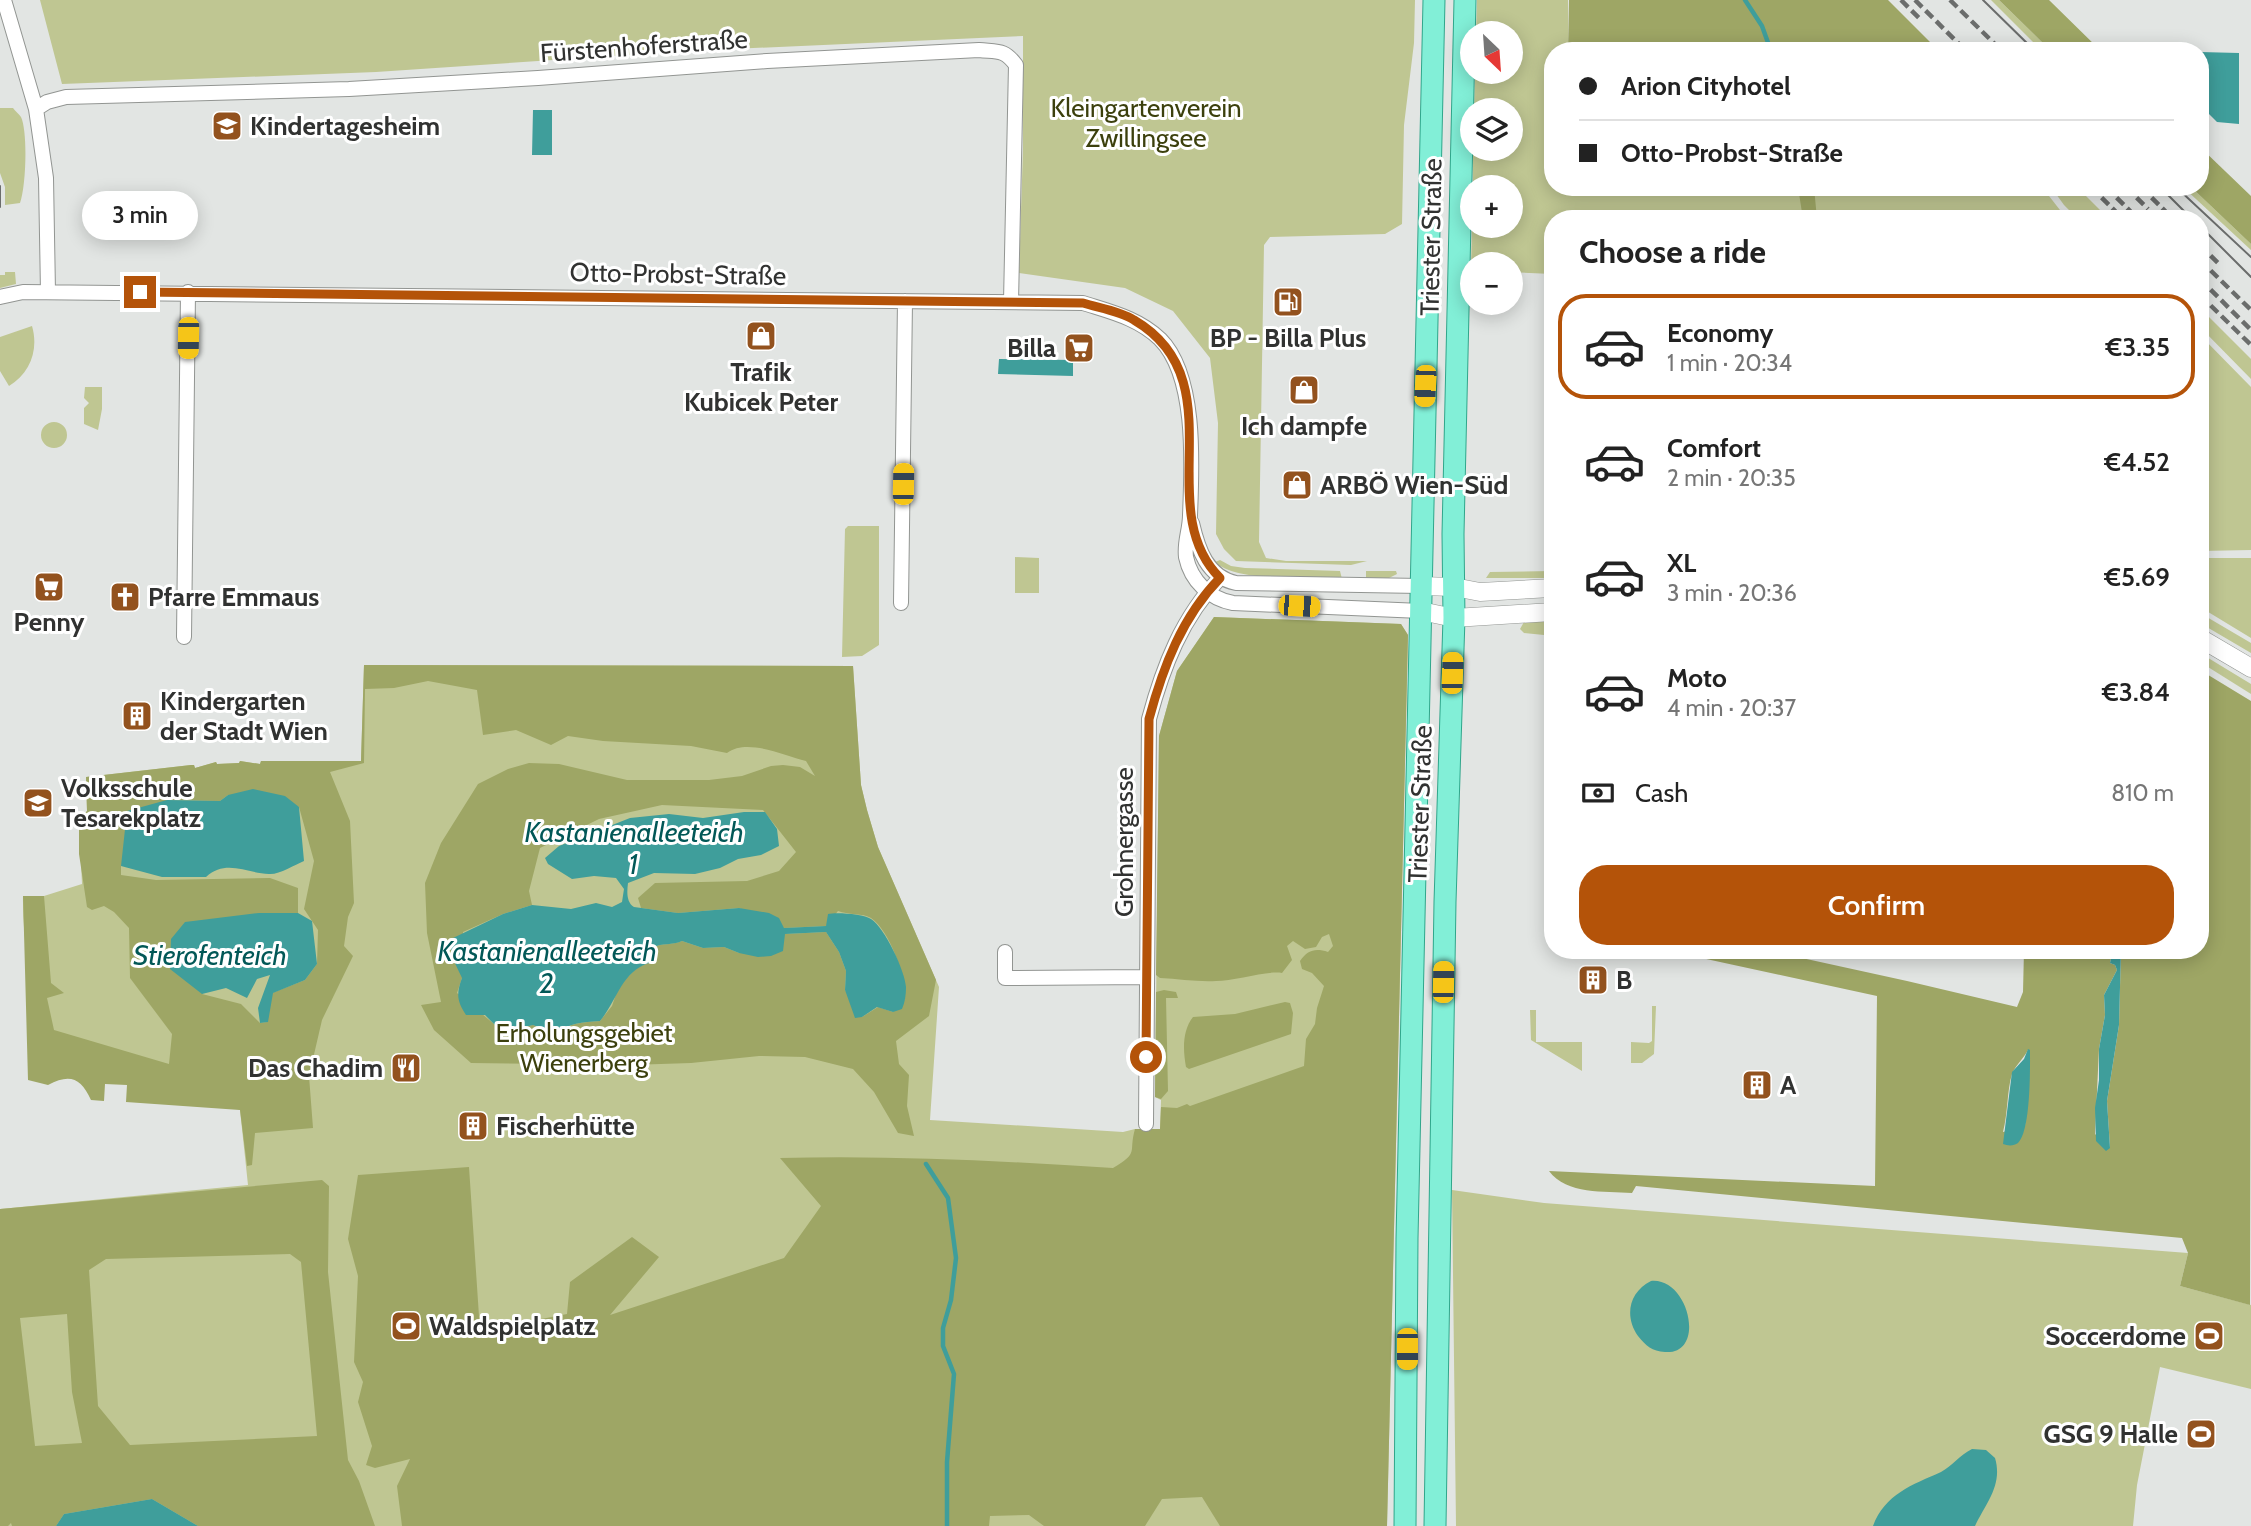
<!DOCTYPE html>
<html lang="en">
<head>
<meta charset="utf-8">
<style>
  body { margin:0; font-family:Cabin,sans-serif; background:#f2f2f2; color:#222; height:100vh; display:flex; flex-direction:column; font-size:26px; white-space:nowrap }
  * { box-sizing:border-box; margin:0 }
  p { font-size:23px; color:#767676 }
  .icon { flex:none; width:38px; height:38px; fill:none; stroke:currentColor; stroke-width:2; stroke-linecap:round; stroke-linejoin:round }
  .map { position:relative; flex:1; overflow:hidden }
  .drawer { position:absolute; left:1544px; top:210px; width:665px; height:749px; display:flex; flex-direction:column; background:#fff; border-radius:28px; box-shadow:0 4px 18px #0003 }
  .drawer>* { flex:none }
  .hud { position:absolute; left:1544px; top:42px; width:665px; height:154px; border-radius:28px; box-shadow:0 4px 18px #0003; display:grid; align-content:center; height:154px; padding:0 35px; background:#fff }
  .needle { width:46px; rotate:155deg }
  .controls { position:absolute; left:1460px; top:21px; display:grid; gap:14px }
  .controls a { display:grid; place-items:center; width:63px; height:63px; border-radius:50%; background:#fff; box-shadow:0 4px 18px #0003; font-size:35px }
  .end { position:absolute; width:32px; height:32px; margin:-16px; border:9px solid #b45309; background:#fff; box-shadow:0 0 0 4px #fff }
  .from { border-radius:50% }
  .bubble { position:absolute; height:49px; border-radius:24px; background:#fff; box-shadow:0 4px 18px #0003; font-size:23px; font-weight:600; line-height:49px; text-align:center }
  .car { position:absolute; width:21px; height:42px; margin:-21px -10px; border-radius:9px; box-shadow:0 0 5px 2px #0007; background:linear-gradient(#f5c518 24%,#345 0 40%,#f5c518 0 76%,#345 0 86%,#f5c518 0) }
  .hud b { display:flex; align-items:center; gap:24px; height:66px; font-size:26px }
  .hud b+b { border-top:2px solid #e0e0e0 }
  .hud i { width:18px; height:18px; background:#222 }
  ul { padding:0; list-style:none }
  li { display:flex; align-items:center; gap:21px; height:105px; margin:0 14px 10px; padding:0 21px; border:4px solid transparent; border-radius:28px }
  li div { flex:1 }
  li b { display:block; font-size:26px }
  li em { font-style:normal; font-weight:600 }
  li.current { border-color:#b45309 }
  li>.icon { width:63px; height:63px; stroke-width:1.5 }
  h2 { padding:0 35px; font-size:32px; line-height:84px }
  .pay { display:flex; align-items:center; gap:18px; height:77px; padding:0 35px; font-size:26px }
  .pay p { margin-inline-start:auto }
  .action { display:flex; gap:14px; margin-top:auto; padding:14px 35px }
  .action a { flex:1; height:80px; border-radius:28px; background:#b45309; color:#fff; font-size:28px; font-weight:600; line-height:80px; text-align:center }
  .map>svg:first-child { display:block }
</style>
</head>
<body>
<div class="map">
<svg width="2251" height="1526" viewBox="0 0 2251 1526">
  <rect width="100%" height="100%" fill="#e2e5e3"/>
  <path fill="#bfc692" d="M40 0H1415L1414 43 1404 125 1402 224 1385 234 1270 237 1264 245 1259 542 1266 558 1286 561H1367L1351 565 1236 561 1224 549 1216 534 1218 423 1210 358 1173 311 1125 288 1019 273 1023 149V36L688 51 376 72 62 84Z
    M1477 0H1568V51H1552V187H2042L2067 219H1552V274L1510 272V264H1472L1471 269 1472 221V226H1510V187H1473V149H1510V110H1474L1475 72H1510V33H1476Z
    M1991 0H1999L2051 51H2042Z
    M0 108H13C15 111 19 114 21 117 28 132 26 187 20 203L5 205V187L0 173Z
    M2051 187H2077L2109 219H2078L2064 205Z
    M2183 187H2191L2251 244V250Z
    M5 272H15L16 284 0 288V275H5Z
    M2200 308 2251 359V379L2200 327Z
    M32 326C39 350 30 373 9 386L0 371V337Z
    M2200 335 2251 387V550L2200 551Z
    M85 387H102V409L98 430 84 424V408L89 403 84 398Z
    M41 435a13 13 0 1 1 26 0a13 13 0 1 1-26 0Z
    M848 526H879V645L862 656 842 657 845 529Z
    M1015 557 1039 558V593H1015Z
    M2200 558H2251V638L2200 607Z
    M1220 560 1231 566 1245 568 1340 571 1342 579C1310 577 1237 583 1215 562Z
    M1366 571H1396L1397 574 1387 579H1366Z
    M1552 571V578H1486L1490 572Z
    M2200 613 2251 643V653L2200 623Z
    M1214 617 1401 624 1408 635 1387 1526H0V1209L248 1185 240 1110 135 1070 51 1074C39 1015 22 957 23 896H44L82 884 79 820 87 811 86 777 191 765H194L195 768 216 762 217 764 239 763 240 761 260 764 261 761H361L364 665 853 666 861 785 867 810 878 847 939 987 930 1120 1123 1132 1135 1129H1160L1161 1100 1155 1097 1159 736 1177 671Z
    M1552 618V632L1544 635 1524 633 1520 629 1524 622Z
    M2200 653 2251 684V694L2200 662Z
    M1652 1006H1656L1654 1054 1642 1063H1631V1042L1649 1043 1652 1041Z
    M1530 1010H1536V1042H1582V1071L1531 1040Z
    M1452 1190 1544 1203 2188 1253 2180 1286 2251 1305V1389L2160 1367 2137 1485 2133 1526H1456Z"/>
  <path fill="#9ea665" fill-rule="evenodd" d="M1569 0H1888L1939 51H1568Z
    M1999 0H2049L2101 51H2051Z
    M2200 147 2251 196V244L2191 187H2200Z
    M1798 187H1814L1817 219H1803Z
    M1214 617 1401 624 1408 635 1387 1526H1220L1202 1497 1162 1499 1145 1526H1044L1029 1515 990 1516 989 1526H402L397 1486 410 1459 375 1468 366 1465 372 1446 358 1402 363 1382 354 1362 358 1276 348 1239 358 1175 469 1167 480 1331 567 1314 570 1282 632 1237 659 1257 610 1315 784 1258 821 1206 780 1158C891 1155 1002 1161 1113 1168 1140 1152 1128 1153 1135 1129H1160L1161 1107 1177 1108 1187 1104 1190 1106 1304 1066 1306 1039 1315 1024 1317 1008 1324 986 1312 973 1302 969 1300 961C1308 950 1315 948 1328 952L1333 946 1329 934 1322 937 1316 947 1305 949 1293 941 1287 946 1292 960 1282 973C1269 970 1234 981 1216 981 1198 982 1179 979 1160 978L1156 975 1159 736 1177 671Z
    M364 665 853 666 861 785 867 810 878 847 936 980 929 1016 896 1041 899 1064 909 1075 907 1106 914 1136 898 1133 874 1092 853 1069 805 1057 759 1056 691 1063 630 1065 471 1063 434 1030 421 1005 441 1002 427 933 425 883 441 843 478 784 508 769 529 763 559 764 627 780H709L742 776 771 766 783 765 800 767 815 776 806 761C783 755 747 738 727 753L691 746 603 741 568 736 551 745 516 730 483 735 477 690 428 681 394 688 365 689 364 763 330 772 350 821 354 903 348 917 344 946 353 956 322 1020 309 1076 313 1128 255 1133 252 1165 247 1166 240 1110 126 1102 127 1085 105 1084 104 1101 91 1100C81 1078 70 1073 48 1085L28 1080 23 896H44L51 983 64 993 47 998 54 1030 169 1064 172 1034 130 978 129 928 114 912 104 906 92 910 87 907 79 854V820L87 811 86 777 191 765H194L195 768 216 762 217 764 239 763 240 761 260 764 261 761H361ZM228 795 299 807 314 861 304 909 318 930 317 964 305 980 272 993 267 1022 260 1023 241 1004 202 994 259 913H298V888L270 878 156 880 121 875V866L167 800 220 801ZM662 805 763 810 796 852 779 871 747 881 655 883 638 898 641 908 678 913 739 908 784 928 826 926 838 911C848 915 863 913 871 918 890 931 906 977 905 999L893 1012 878 1007 862 1017 845 990 846 971 839 952 826 932 785 934 739 953 724 947 703 948 682 941C671 946 663 942 652 948L649 963 638 967 619 985 612 1006 600 1021C583 1022 569 1023 556 1034L533 1025 509 1031 500 1029 457 993 462 978 463 932 503 914 532 905 529 891 540 848 599 819Z
    M2200 670 2251 701 2250 1305 2180 1286 2188 1253 2182 1238 1636 1186 1632 1193C1604 1191 1567 1195 1549 1171L1875 1186 1877 996 1697 957 1691 950H1765L1907 981 2017 1007 2023 992 2024 950H2113L2110 963 2115 965 2117 970 2104 995 2105 1015 2099 1049 2095 1134 2110 1148 2107 1101 2119 1025 2121 950H2200ZM2028 1050H2030L2025 1126 2003 1132C2008 1113 2007 1090 2012 1074 2015 1066 2024 1058 2028 1050Z
    M1164 990 1176 992 1178 998H1166L1168 1091 1161 1099 1155 1097 1156 992Z
    M1285 1002 1290 1003 1293 1013 1291 1034 1189 1069 1186 1067C1183 1050 1182 1031 1193 1017L1235 1014Z
    M322 1180 329 1186 328 1272 348 1460 359 1481 375 1526H198L152 1499 64 1514 56 1526H12L11 1523 8 1526H0V1209ZM290 1254 301 1262 317 1436 130 1445 98 1406 89 1270 106 1259ZM67 1314 72 1392 82 1443 35 1446 20 1318Z"/>
  <path fill="#3f9e9b" d="M2200 52 2239 53V124L2217 122 2200 105Z
    M533 110H552V155H532Z
    M999 359 1073 360V376L998 374Z
    M253 789 285 796 299 807 304 861C294 865 279 875 269 874 246 873 226 859 206 877H162L121 866 127 811 167 800 220 801 228 795Z
    M744 812H765L777 829 779 846 761 855 738 859 720 868 695 874 654 873 628 883C627 891 626 902 634 907L678 913 739 908 769 913 779 918 784 928 826 926 828 914C836 912 864 914 871 919 885 928 905 971 906 987 906 995 905 1002 902 1009L893 1012 877 1007 862 1017 855 1018 845 990 846 971 839 952 826 932 785 934 783 951 771 956 758 957 739 953 724 947 703 948 682 941C672 946 663 942 652 948L649 963C621 972 617 1001 600 1021 582 1022 569 1023 556 1034L533 1025 509 1031 499 1029 485 1015H466C457 1001 456 994 462 978L451 955V939L503 914 532 905 571 909 596 903 612 907 622 902 624 889 616 878 594 876 572 879 548 864 545 858 559 846 630 818 669 814 703 818Z
    M259 913H298L312 921 317 964 305 980 273 993 268 1022 260 1023 258 1008 270 975 257 979 247 998 226 988 202 994 170 969 171 939 185 922Z
    M2113 950H2121L2119 1025 2107 1101 2110 1148 2106 1151 2096 1141 2095 1108 2099 1080V1049L2105 1015 2104 995 2117 970 2115 965 2110 963Z
    M2028 1049 2030 1050C2030 1068 2031 1131 2018 1143 2014 1146 2008 1146 2003 1144L2012 1072 2024 1059Z
    M1651 1281C1689 1277 1707 1355 1665 1352 1652 1351 1646 1346 1638 1336 1624 1316 1629 1292 1651 1281Z
    M1972 1449 1986 1450 1995 1458C2003 1485 1986 1503 1975 1526H1873C1885 1494 1912 1485 1941 1472 1952 1466 1960 1455 1972 1449Z
    M152 1499 198 1526H56L64 1514Z"/>
  <g fill="none" stroke-linecap="round" stroke-linejoin="round">
    <path stroke="#3f9e9b" stroke-width="4.5" d="M1745 0 1762 26 1771 51
      M926 1164 948 1198 956 1258 951 1300 943 1328V1346L954 1374 947 1462V1526"/>
    <g stroke="#929592" stroke-width="16">
      <path id="minor" d="M4 0 36 109 46 178 48 292
        M36 109 47 102 66 97 349 89 538 78 767 61 979 50C998 52 1004 49 1016 65L1011 302
        M0 297 23 292 1083 303C1111 312 1138 318 1160 339 1197 376 1192 466 1190 515 1190 530 1184 542 1186 557 1191 581 1210 599 1233 603L1421 611
        M1192 523C1198 549 1207 577 1236 583L1421 586
        M901 603 905 301
        M184 637 188 292
        M1005 952V978L1147 977
        M1146 1124 1149 719C1163 667 1182 617 1220 578"/>
    </g>
    <g stroke="#929592" stroke-width="19">
      <path id="tertiary" d="M1421 586 1454 587 1480 592 1552 588
        M1421 611 1454 618 1552 612
        M2200 638 2251 668"/>
    </g>
    <g stroke="#30a68b" stroke-width="23">
      <path id="primary" d="M1405 1526 1407 1239 1434 0
        M1435 1526 1445 902 1454 618 1453 534 1465 0"/>
    </g>
    <use href="#minor" stroke="#fff" stroke-width="14"/>
    <use href="#tertiary" stroke="#fff" stroke-width="18"/>
    <use href="#primary" stroke="#82efd7" stroke-width="21"/>
    <path stroke="#6b6d6c" stroke-width="2" d="M1983 0 2035 51
      M0 186V207
      M2160 187 2192 219
      M2176 187 2251 257
      M2200 226 2251 277"/>
    <path stroke="#6b6d6c" stroke-width="4.5" stroke-dasharray="10 5" stroke-linecap="butt" d="M1901 0 1920 19
      M1915 0 1966 51
      M1950 0 2002 51
      M2091 187 2123 219
      M2106 187 2138 219
      M2126 187 2148 209
      M2141 187 2173 219
      M2200 245 2221 266
      M2200 260 2251 310
      M2200 279 2251 330
      M2200 295 2251 345"/>
  </g>
  <g fill="none" stroke-linecap="round" stroke-linejoin="round">
    <path stroke="#b45309" stroke-width="9" d="M140 292 1083 303C1099 308 1120 311 1134 320 1238 381 1149 507 1220 578 1182 617 1163 667 1149 719L1146 1057"/>
  </g>
  <defs>
    <g id="school-square" transform="scale(1.575)"><rect x="-9" y="-9" width="18" height="18" rx="4" fill="#93521e" stroke="#fff"/><path d="M0-5L7-2L0 1L-7-2ZM-4 1L0 2.5L4 1V4Q0 6-4 4Z" fill="#fff"/></g>
    <g id="fuel-square" transform="scale(1.575)"><rect x="-9" y="-9" width="18" height="18" rx="4" fill="#93521e" stroke="#fff"/><path d="M-5.5-6h7V0h2V4h1.3V-2.5L3-4.5l.8-.8L6-3V5H2.5V1h-1V6h-7ZM-4.2-4.7v3.2H.2V-4.7Z" fill="#fff"/></g>
    <g id="shop-square" transform="scale(1.575)"><rect x="-9" y="-9" width="18" height="18" rx="4" fill="#93521e" stroke="#fff"/><path d="M-5-2.5h2.3a2.7 3.5 0 0 1 5.4 0H5L5.5 6h-11ZM-1.5-2.5h3a1.5 2.3 0 0 0-3 0Z" fill="#fff"/></g>
    <g id="supermarket-square" transform="scale(1.575)"><rect x="-9" y="-9" width="18" height="18" rx="4" fill="#93521e" stroke="#fff"/><path d="M-6-5.5h2.5l.6 2H6L4.5 2H-2.5L-4.4-4H-6ZM-1.5 3.2a1.3 1.3 0 1 0 .1 0ZM3 3.2a1.3 1.3 0 1 0 .1 0Z" fill="#fff"/></g>
    <g id="church-square" transform="scale(1.575)"><rect x="-9" y="-9" width="18" height="18" rx="4" fill="#93521e" stroke="#fff"/><path d="M-1.2-6h2.4v3.5h3.3v2.4h-3.3V6h-2.4V-.1h-3.3v-2.4h3.3Z" fill="#fff"/></g>
    <g id="building-square" transform="scale(1.575)"><rect x="-9" y="-9" width="18" height="18" rx="4" fill="#93521e" stroke="#fff"/><path d="M-4-6H4V6H1V3H-1V6H-4ZM-2.5-4.3h1.7v1.8h-1.7ZM.8-4.3h1.7v1.8H.8ZM-2.5-1h1.7V.8h-1.7ZM.8-1h1.7V.8H.8Z" fill="#fff"/></g>
    <g id="restaurant-square" transform="scale(1.575)"><rect x="-9" y="-9" width="18" height="18" rx="4" fill="#93521e" stroke="#fff"/><path d="M-5-6h1v4h1v-4h1v4h1v-4h1v5L-1.5 .5V6h-2V.5L-5-1ZM5-6V6H3V1.5H1.5Q1.5-4 5-6Z" fill="#fff"/></g>
    <g id="stadium-square" transform="scale(1.575)"><rect x="-9" y="-9" width="18" height="18" rx="4" fill="#93521e" stroke="#fff"/><path d="M0-5a6.5 5 0 1 0 0 10a6.5 5 0 1 0 0-10ZM-3.5-1.8h7v3.6h-7Z" fill="#fff"/></g>
  </defs>
  <g fill-rule="evenodd">
    <use href="#school-square" x="227" y="126"/>
    <use href="#fuel-square" x="1288" y="302"/>
    <use href="#shop-square" x="761" y="336"/>
    <use href="#supermarket-square" x="1079" y="348"/>
    <use href="#shop-square" x="1304" y="390"/>
    <use href="#shop-square" x="1297" y="485"/>
    <use href="#supermarket-square" x="49" y="587"/>
    <use href="#church-square" x="125" y="597"/>
    <use href="#building-square" x="137" y="716"/>
    <use href="#school-square" x="38" y="803"/>
    <use href="#building-square" x="1593" y="980"/>
    <use href="#restaurant-square" x="406" y="1068"/>
    <use href="#building-square" x="1757" y="1085"/>
    <use href="#building-square" x="473" y="1126"/>
    <use href="#stadium-square" x="406" y="1326"/>
    <use href="#stadium-square" x="2209" y="1336"/>
    <use href="#stadium-square" x="2201" y="1434"/>
  </g>
  <g text-anchor="middle" dominant-baseline="central" stroke-width="6" stroke-linejoin="round" paint-order="stroke">
    <g font-size="26" fill="#313231" stroke="#fff">
      <text transform="translate(644 46) rotate(-4)">Fürstenhoferstraße</text>
      <text transform="translate(1431 237) rotate(-89)">Triester Straße</text>
      <text transform="translate(678 274) rotate(1)">Otto-Probst-Straße</text>
      <text transform="translate(1420 804) rotate(-88)">Triester Straße</text>
      <text transform="translate(1124 842) rotate(-90)">Grohnergasse</text>
    </g>
    <g font-size="26" fill="#3c400d" stroke="#fff">
      <text x="1146" y="108">Kleingartenverein<tspan x="1146" dy="30">Zwillingsee</tspan></text>
      <text x="584" y="1033">Erholungsgebiet<tspan x="584" dy="30">Wienerberg</tspan></text>
    </g>
    <g font-size="26" font-weight="bold" fill="#313231" stroke="#fff" text-anchor="start">
      <text x="250" y="126">Kindertagesheim</text>
      <text x="1288" y="338" text-anchor="middle">BP - Billa Plus</text>
      <text x="1056" y="348" text-anchor="end">Billa</text>
      <text x="761" y="372" text-anchor="middle">Trafik<tspan x="761" dy="30">Kubicek Peter</tspan></text>
      <text x="1304" y="426" text-anchor="middle">Ich dampfe</text>
      <text x="1320" y="485">ARBÖ Wien-Süd</text>
      <text x="148" y="597">Pfarre Emmaus</text>
      <text x="49" y="622" text-anchor="middle">Penny</text>
      <text x="160" y="701">Kindergarten<tspan x="160" dy="30">der Stadt Wien</tspan></text>
      <text x="61" y="788">Volksschule<tspan x="61" dy="30">Tesarekplatz</tspan></text>
      <text x="1616" y="980">B</text>
      <text x="383" y="1068" text-anchor="end">Das Chadim</text>
      <text x="1780" y="1085">A</text>
      <text x="496" y="1126">Fischerhütte</text>
      <text x="429" y="1326">Waldspielplatz</text>
      <text x="2186" y="1336" text-anchor="end">Soccerdome</text>
      <text x="2178" y="1434" text-anchor="end">GSG 9 Halle</text>
    </g>
    <g font-size="28" font-style="italic" fill="#025857" stroke="#fff">
      <text x="634" y="832">Kastanienalleeteich<tspan x="634" dy="32">1</tspan></text>
      <text x="547" y="951">Kastanienalleeteich<tspan x="547" dy="32">2</tspan></text>
      <text x="210" y="955">Stierofenteich</text>
    </g>
  </g>
</svg>
<div class="controls">
<a><svg class="needle" viewBox="-14 -14 28 28"><path d="M0-13l5 13h-10z" fill="#e53935"/><path d="M0 13l5-13h-10z" fill="#767676"/></svg></a>
<a><svg class="icon" aria-label="layers" viewBox="0 0 24 24"><path d="M12 4l9 5-9 5-9-5zM3 14l9 5 9-5"/></svg></a>
<a>+</a>
<a>−</a>
</div>
<i class="end from" style="left:1146px;top:1057px"></i>
<i class="end" style="left:140px;top:292px"></i>
<div class="bubble" style="left:82px;top:191px;width:116px">3 min</div>
<i class="car" style="left:188px;top:338px;rotate:181deg"></i>
<i class="car" style="left:1425px;top:386px;rotate:183deg"></i>
<i class="car" style="left:903px;top:484px;rotate:1deg"></i>
<i class="car" style="left:1299px;top:606px;rotate:93deg"></i>
<i class="car" style="left:1452px;top:673px;rotate:2deg"></i>
<i class="car" style="left:1443px;top:982px;rotate:1deg"></i>
<i class="car" style="left:1407px;top:1349px;rotate:180deg"></i>
<div class="hud">
<b><i class="from"></i>Arion Cityhotel</b>
<b><i></i>Otto-Probst-Straße</b>
</div>
<section class="drawer">
<h2>Choose a ride</h2>
<ul>
<li class="current"><svg class="icon" aria-label="car" viewBox="0 0 24 24"><path d="M5 17H2v-5l4-1 3-4h7l3 4 3 1v5h-3M9 17h6M6 11h13"/><circle cx="7" cy="17" r="2"/><circle cx="17" cy="17" r="2"/></svg><div><b>Economy</b><p>1 min · 20:34</p></div><em>€3.35</em></li>
<li><svg class="icon" aria-label="car" viewBox="0 0 24 24"><path d="M5 17H2v-5l4-1 3-4h7l3 4 3 1v5h-3M9 17h6M6 11h13"/><circle cx="7" cy="17" r="2"/><circle cx="17" cy="17" r="2"/></svg><div><b>Comfort</b><p>2 min · 20:35</p></div><em>€4.52</em></li>
<li><svg class="icon" aria-label="car" viewBox="0 0 24 24"><path d="M5 17H2v-5l4-1 3-4h7l3 4 3 1v5h-3M9 17h6M6 11h13"/><circle cx="7" cy="17" r="2"/><circle cx="17" cy="17" r="2"/></svg><div><b>XL</b><p>3 min · 20:36</p></div><em>€5.69</em></li>
<li><svg class="icon" aria-label="car" viewBox="0 0 24 24"><path d="M5 17H2v-5l4-1 3-4h7l3 4 3 1v5h-3M9 17h6M6 11h13"/><circle cx="7" cy="17" r="2"/><circle cx="17" cy="17" r="2"/></svg><div><b>Moto</b><p>4 min · 20:37</p></div><em>€3.84</em></li>
</ul>
<div class="pay"><svg class="icon" aria-label="cash" viewBox="0 0 24 24"><path d="M3 7h18v10H3z"/><circle cx="12" cy="12" r="2"/></svg>Cash<p>810 m</p></div>
<div class="action"><a>Confirm</a></div>
</section>
</div>
</body>
</html>
